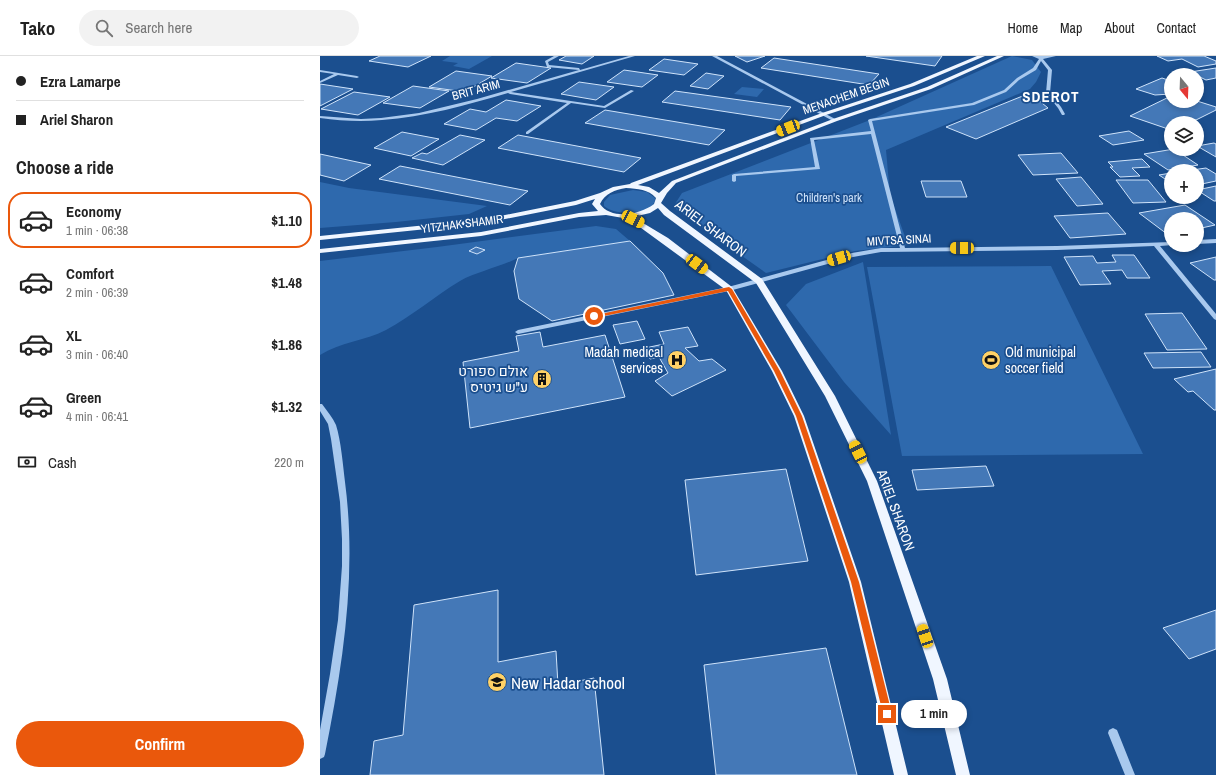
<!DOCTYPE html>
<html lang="en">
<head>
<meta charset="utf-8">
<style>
  body { margin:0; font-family:"Archivo Narrow",Heebo,sans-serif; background:#f2f2f2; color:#222; height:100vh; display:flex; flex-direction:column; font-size:15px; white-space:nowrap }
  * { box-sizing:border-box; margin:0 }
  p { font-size:13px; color:#767676 }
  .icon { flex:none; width:22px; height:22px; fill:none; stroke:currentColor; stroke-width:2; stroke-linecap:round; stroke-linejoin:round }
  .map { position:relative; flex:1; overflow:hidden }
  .side { display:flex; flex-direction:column; background:#fff; width:320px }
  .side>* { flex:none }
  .top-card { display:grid; align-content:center; height:88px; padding:0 16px; background:#fff }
  .needle { width:26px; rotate:161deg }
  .buttons { position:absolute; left:844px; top:12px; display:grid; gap:8px }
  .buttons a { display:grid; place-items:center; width:40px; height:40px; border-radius:50%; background:#fff; box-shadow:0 2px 6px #0003; font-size:20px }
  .end { position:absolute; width:18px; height:18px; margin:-9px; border:5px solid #ea580c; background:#fff; box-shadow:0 0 0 2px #fff }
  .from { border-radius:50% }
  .bubble { position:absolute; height:28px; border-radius:14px; background:#fff; box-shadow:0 2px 6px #0003; font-size:13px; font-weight:700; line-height:28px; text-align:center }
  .car { position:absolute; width:12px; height:24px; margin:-12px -6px; border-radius:5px; box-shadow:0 0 3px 1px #0007; background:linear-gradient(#f5c518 24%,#345 0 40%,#f5c518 0 76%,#345 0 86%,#f5c518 0) }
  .top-card b { display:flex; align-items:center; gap:14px; height:38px; font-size:15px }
  .top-card b+b { border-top:1px solid #e0e0e0 }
  .top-card i { width:10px; height:10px; background:#222 }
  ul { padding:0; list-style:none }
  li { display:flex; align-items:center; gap:12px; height:56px; margin:0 8px 6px; padding:0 8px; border:2px solid transparent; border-radius:16px }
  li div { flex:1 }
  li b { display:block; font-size:15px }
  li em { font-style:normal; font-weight:700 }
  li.current { border-color:#ea580c }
  li>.icon { width:36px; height:36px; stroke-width:1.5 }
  h2 { padding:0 16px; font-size:18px; line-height:48px }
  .pay { display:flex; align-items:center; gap:10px; height:44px; padding:0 16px; font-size:15px }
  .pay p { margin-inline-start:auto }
  .cta { display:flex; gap:8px; margin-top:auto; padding:8px 16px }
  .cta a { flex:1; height:46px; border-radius:24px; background:#ea580c; color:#fff; font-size:16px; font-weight:700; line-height:46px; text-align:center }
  header { display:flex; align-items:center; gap:24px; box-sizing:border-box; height:56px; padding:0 20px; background:#fff; border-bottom:1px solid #e0e0e0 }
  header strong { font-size:19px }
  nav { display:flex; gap:22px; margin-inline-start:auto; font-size:14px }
  .search { width:280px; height:36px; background:#f2f2f2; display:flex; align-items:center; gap:10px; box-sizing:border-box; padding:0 14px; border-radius:22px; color:#767676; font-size:15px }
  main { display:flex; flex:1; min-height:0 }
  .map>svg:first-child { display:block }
</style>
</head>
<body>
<header>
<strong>Tako</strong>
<div class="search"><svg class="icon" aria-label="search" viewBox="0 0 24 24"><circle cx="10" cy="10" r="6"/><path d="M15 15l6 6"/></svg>Search here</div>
<nav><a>Home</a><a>Map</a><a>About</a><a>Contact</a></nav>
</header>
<main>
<section class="side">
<div class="top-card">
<b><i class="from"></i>Ezra Lamarpe</b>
<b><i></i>Ariel Sharon</b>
</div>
<h2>Choose a ride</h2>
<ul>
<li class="current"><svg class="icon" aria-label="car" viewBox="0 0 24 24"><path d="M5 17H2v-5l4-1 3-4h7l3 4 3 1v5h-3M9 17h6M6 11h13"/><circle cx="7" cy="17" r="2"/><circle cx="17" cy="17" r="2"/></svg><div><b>Economy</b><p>1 min · 06:38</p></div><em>$1.10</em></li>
<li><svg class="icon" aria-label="car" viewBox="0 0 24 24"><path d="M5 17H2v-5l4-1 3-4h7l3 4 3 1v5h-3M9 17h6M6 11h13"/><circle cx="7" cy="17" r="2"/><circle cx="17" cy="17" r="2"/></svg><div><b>Comfort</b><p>2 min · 06:39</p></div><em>$1.48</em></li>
<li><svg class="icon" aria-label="car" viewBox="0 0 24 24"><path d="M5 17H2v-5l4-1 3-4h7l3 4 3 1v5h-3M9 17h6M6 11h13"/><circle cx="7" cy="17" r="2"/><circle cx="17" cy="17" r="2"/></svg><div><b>XL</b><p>3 min · 06:40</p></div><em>$1.86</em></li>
<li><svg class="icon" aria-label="car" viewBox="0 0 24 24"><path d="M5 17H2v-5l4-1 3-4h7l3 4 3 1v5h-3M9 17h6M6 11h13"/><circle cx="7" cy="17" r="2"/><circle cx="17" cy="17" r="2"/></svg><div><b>Green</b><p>4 min · 06:41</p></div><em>$1.32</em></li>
</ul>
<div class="pay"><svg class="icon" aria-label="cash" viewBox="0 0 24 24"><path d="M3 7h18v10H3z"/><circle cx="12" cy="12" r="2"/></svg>Cash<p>220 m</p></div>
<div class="cta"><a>Confirm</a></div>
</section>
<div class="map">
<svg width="896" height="719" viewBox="0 0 896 719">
  <rect width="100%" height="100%" fill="#1b4f8f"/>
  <path fill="#2e69ad" d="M130 0H172L149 13 133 10 138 7 122 5Z
    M692 0 712 4 721 16 716 26 710 33 566 94 570 139 588 189 535 195 446 217 353 151 362 137 550 64Z
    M422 31 444 33 437 41 414 38Z
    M0 126 29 132 167 150 149 158 76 166 0 172Z
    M313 134 327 136 335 142C335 161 295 160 284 150V146L290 139Z
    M276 170 296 173 310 185 198 202C180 211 156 216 140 225 115 240 92 260 66 274 45 285 20 286 0 299V205L117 191Z
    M543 206 571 379 524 326 466 249 486 228Z
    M731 210 823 398 582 400 547 211Z"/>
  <path fill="#4478b7" stroke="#cfe3fa" d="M60 0H111L88 11 49 5Z
    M246 0H274L262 8 239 4Z
    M415 0H445L427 6Z
    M546 0H622L615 10Z
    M837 0H884L896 5V8L878 11 862 3 848 5Z
    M454 2 559 18 549 29 441 12Z
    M344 3 378 8 364 19 329 14Z
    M196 7 231 12 207 27 171 22Z
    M896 12V22L886 24 870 16Z
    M304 14 338 19 322 31 287 26Z
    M136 15 172 20 145 36 109 31Z
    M386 17 404 20 388 33 370 30Z
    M842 22 851 25V38L835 39 816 33Z
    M259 26 294 31 276 44 241 38Z
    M0 28 33 33 0 50Z
    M93 30 129 35 100 52 63 47Z
    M355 35 471 51 460 64 342 46Z
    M34 36 70 41 38 59 1 53Z
    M710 37 728 52 656 83 626 71Z
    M851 40V45H877L896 51V54L870 67H851V74L810 60Z
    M186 44 221 50 197 65 176 62 156 74 124 68 150 53 166 56Z
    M285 54 405 74 389 89 265 67Z
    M809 75 824 84 793 89 779 80Z
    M82 76 119 83 91 100 54 92Z
    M140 79 165 84 123 109 92 102 102 97 107 98Z
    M198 79 321 102 304 116 178 92Z
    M894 87 896 88V101L877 90Z
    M854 93 878 109 848 114 824 98Z
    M741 97 758 117 713 119 698 99Z
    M0 98 51 109 24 125 0 119Z
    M822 103 830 111 812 112 820 120 800 121 790 111H793L788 106Z
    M80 110 208 135 190 149 59 123Z
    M886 112 896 118V125L877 129V115H865Z
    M851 117V127L839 119Z
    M761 121 783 148 757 150 736 123Z
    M796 124H828L846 146 813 147Z
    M601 125H641L647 141H606Z
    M896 130V145H894L877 134Z
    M865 149 895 169 877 173V163H851V177L847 178 819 157Z
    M788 157 806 178 750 182 734 160Z
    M310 185 343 217 354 239 232 265 199 243 194 215 198 202Z
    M156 191 165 194 157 198 149 195Z
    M792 199H814L830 222H807L802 214 782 215 791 228 760 229 744 201 773 200 777 207 796 206Z
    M896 201V224H894L870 207Z
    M862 257 887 293 847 294 825 258Z
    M317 265 325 283 300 288 293 269Z
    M368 271 378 290 365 292 379 305 392 303 406 314 352 340 335 325 348 317 339 301 330 303 325 292 344 288 339 276Z
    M220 276 223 291 285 279 305 341 150 372 143 306 199 295 196 280Z
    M881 296 891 311 833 312 824 297Z
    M896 313V354H894L873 335 868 336 854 323Z
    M666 410 674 430 597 434 592 414Z
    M466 413 488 505 376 519 365 424Z
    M178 534V606L236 595 238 629 274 622 284 719H50L54 685 83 679 94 549Z
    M896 554V593L869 603 843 572Z
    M506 592 537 719H396L384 609Z"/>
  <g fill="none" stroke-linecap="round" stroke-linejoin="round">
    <path fill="#a9c9ee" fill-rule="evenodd" d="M234 0H239L228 6 229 9 259 12 260 14 309 0H315L191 36 284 50 311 34 314 35 285 52 251 47 208 78H206V76L247 47 190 38 188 37C147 49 104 61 62 64 41 66 21 65 0 62V60L41 63 61 62 99 57 157 43 259 14 227 11 225 5Z
      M392 0H397L517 64 513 65Z
      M712 0H736L723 3 732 14 730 37 741 51 745 58 744 59H742L738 52 726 37 728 14 721 5 716 14 699 24 686 36 654 49 552 65 585 192 737 190 851 186V189H853L840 190 896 258V264L894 263 834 190 737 194 561 196 533 201 409 235 198 278 195 276 198 274 408 231 532 197 561 192H580L551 78 494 84 500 113 416 120V125L414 126 412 125V119L414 118 495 111 490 82 551 75 548 64 550 63 652 47 684 34 697 22 713 12 719 3Z
      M0 14 37 20 39 21 37 22 18 19 0 27V25L14 18 0 16Z
      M896 183V187L877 188V184Z
      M0 348H2C7 355 13 362 16 369 21 385 23 409 25 426 37 518 23 608 5 698L4 701 0 703V674L10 618 18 564 22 510V483L20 446 11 383 8 368 0 355Z
      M793 672 797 674 815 719H805L788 677 789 674Z"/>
    <path fill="#f0f6ff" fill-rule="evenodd" d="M657 0H665L594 30 506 59 318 129 329 131 339 137 352 125 513 63 607 31 677 0H684L611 33 517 65 356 127 347 137 341 147 350 155 442 223 515 340 557 425 627 623 650 719H636L613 623 547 425 505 340 436 227 344 159 338 152 330 157 313 161 348 182 412 231 462 315 484 360 541 526 588 719H574L529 526 474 360 452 315 406 234 317 169 303 162 286 159 259 161 161 180 0 197V193L161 176 259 157 278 155 272 148 275 143 256 149 165 167 0 184V180L165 163 255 145 280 137 293 131 310 128 311 127 502 57 590 28ZM306 132C318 133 328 133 336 142L334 148C320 159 291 164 280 148 285 137 295 134 306 132Z"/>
  </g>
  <path fill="#ea580c" d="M409 231 412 233 460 315 482 360 539 526 572 658 567 662 563 658 531 526 476 360 454 315 408 235 274 262 271 260Z"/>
  <defs>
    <g id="hospital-disc" transform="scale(1)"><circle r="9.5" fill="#ffd166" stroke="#1b4f8f"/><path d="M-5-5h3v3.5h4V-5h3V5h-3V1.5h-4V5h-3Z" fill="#111"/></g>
    <g id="stadium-disc" transform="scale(1)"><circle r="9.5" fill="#ffd166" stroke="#1b4f8f"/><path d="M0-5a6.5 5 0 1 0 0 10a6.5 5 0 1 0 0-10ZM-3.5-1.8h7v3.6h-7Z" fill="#111"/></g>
    <g id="building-disc" transform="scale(1)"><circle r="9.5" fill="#ffd166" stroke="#1b4f8f"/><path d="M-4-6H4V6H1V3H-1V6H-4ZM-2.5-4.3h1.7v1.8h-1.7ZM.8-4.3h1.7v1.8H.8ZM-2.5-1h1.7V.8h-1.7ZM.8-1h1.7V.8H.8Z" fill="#111"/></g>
    <g id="school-disc" transform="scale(1)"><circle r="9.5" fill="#ffd166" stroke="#1b4f8f"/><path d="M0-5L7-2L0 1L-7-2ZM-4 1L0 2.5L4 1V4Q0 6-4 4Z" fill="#111"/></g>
  </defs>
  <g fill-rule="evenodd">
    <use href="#hospital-disc" x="357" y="304"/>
    <use href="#stadium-disc" x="671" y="304"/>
    <use href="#building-disc" x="222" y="323"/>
    <use href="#school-disc" x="177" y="626"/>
  </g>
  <g text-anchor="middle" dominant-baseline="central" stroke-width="3.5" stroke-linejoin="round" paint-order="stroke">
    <g font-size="12" fill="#fff" stroke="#1b4f8f">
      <text transform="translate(156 34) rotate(-15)">BRIT ARIM</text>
      <text transform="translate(526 40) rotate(-19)">MENACHEM BEGIN</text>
      <text transform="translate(142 168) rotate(-7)">YITZHAK SHAMIR</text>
      <text transform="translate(579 184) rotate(-3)">MIVTSA SINAI</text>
    </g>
    <g font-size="12" fill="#cfe3fa" stroke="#1b4f8f">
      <text x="509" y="142">Children's park</text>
    </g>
    <g font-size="14" fill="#fff" stroke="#1b4f8f">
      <text transform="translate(391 172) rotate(37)">ARIEL SHARON</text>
      <text transform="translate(576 454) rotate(70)">ARIEL SHARON</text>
    </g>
    <g font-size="14" fill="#fff" stroke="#1b4f8f" text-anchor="end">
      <text x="343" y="296">Madah medical<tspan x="343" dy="16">services</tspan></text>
      <text x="685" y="296" text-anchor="start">Old municipal<tspan x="685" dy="16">soccer field</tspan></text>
      <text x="208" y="315">אולם ספורט<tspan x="208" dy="16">ע"ש גיטיס</tspan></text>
    </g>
    <g font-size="15" font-weight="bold" letter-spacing="1" fill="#fff" stroke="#1b4f8f">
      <text x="731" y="40">SDEROT</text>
    </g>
    <g font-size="17" fill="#fff" stroke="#1b4f8f" text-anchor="start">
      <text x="191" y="626">New Hadar school</text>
    </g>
  </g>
</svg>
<div class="buttons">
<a><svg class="needle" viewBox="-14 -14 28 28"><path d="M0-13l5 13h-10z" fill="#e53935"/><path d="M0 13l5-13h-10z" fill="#767676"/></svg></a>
<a><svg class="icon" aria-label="layers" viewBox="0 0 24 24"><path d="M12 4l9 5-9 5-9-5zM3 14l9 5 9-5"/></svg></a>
<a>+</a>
<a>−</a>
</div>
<i class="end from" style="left:274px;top:260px"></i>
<i class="end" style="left:567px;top:658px"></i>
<div class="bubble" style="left:581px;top:644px;width:66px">1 min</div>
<i class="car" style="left:468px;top:72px;rotate:249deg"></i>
<i class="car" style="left:313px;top:163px;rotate:116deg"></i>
<i class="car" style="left:642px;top:192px;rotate:270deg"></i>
<i class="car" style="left:519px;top:202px;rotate:254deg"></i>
<i class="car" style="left:377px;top:208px;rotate:127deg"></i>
<i class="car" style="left:538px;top:396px;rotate:333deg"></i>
<i class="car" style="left:605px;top:580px;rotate:341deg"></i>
</div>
</main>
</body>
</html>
